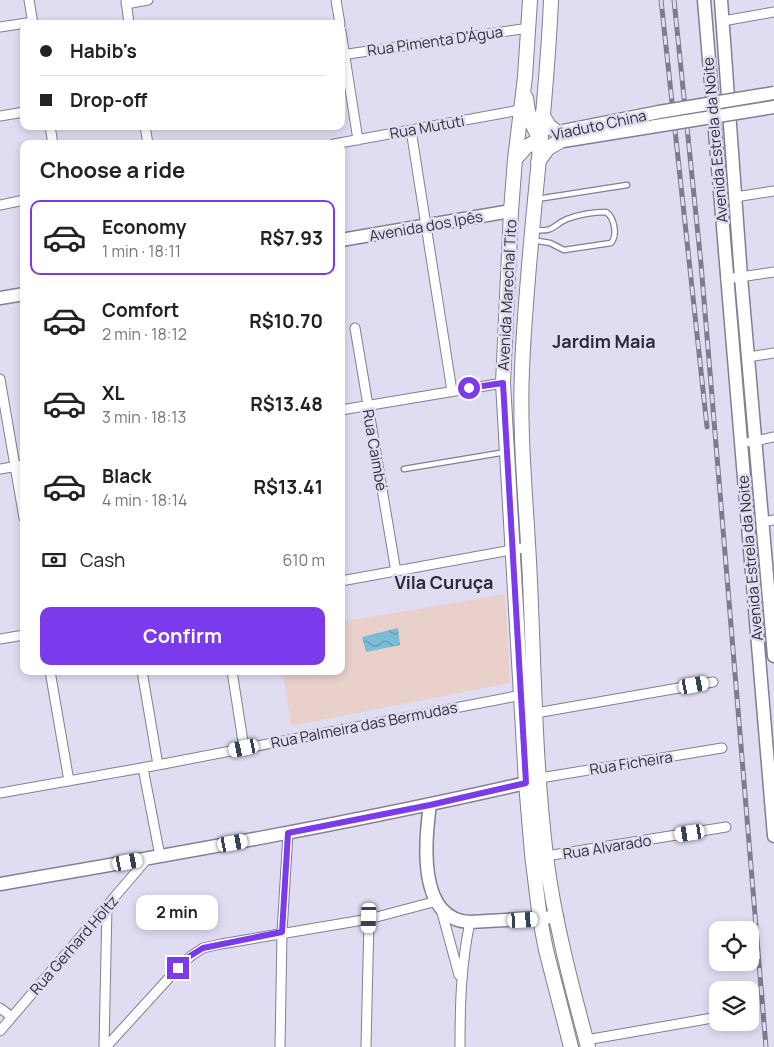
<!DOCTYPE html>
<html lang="en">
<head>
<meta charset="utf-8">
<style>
  body { margin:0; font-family:Manrope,sans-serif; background:#f2f2f2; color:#222; height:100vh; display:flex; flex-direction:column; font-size:19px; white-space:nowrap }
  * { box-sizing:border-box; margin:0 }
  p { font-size:16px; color:#767676 }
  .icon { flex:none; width:28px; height:28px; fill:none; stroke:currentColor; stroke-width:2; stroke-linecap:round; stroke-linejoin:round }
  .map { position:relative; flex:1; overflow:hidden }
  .side { position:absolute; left:20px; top:140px; width:325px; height:535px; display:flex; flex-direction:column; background:#fff; border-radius:10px; box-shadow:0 2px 8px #0003 }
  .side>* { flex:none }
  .top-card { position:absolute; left:20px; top:20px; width:325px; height:110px; border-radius:10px; box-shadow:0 2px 8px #0003; display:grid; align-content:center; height:110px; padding:0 20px; background:#fff }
  .tools { position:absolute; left:709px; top:921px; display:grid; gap:10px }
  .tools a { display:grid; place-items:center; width:50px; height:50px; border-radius:10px; background:#fff; box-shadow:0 2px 8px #0003; font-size:25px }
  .end { position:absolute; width:22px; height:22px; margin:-11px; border:6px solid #7c3aed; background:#fff; box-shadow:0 0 0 2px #fff }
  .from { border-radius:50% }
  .bubble { position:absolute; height:35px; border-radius:10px; background:#fff; box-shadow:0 2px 8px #0003; font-size:16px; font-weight:700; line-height:35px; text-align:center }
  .car { position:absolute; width:15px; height:30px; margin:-15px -8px; border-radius:6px; box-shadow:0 0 4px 1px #0007; background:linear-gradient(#fff 24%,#345 0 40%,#fff 0 76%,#345 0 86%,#fff 0) }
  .top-card b { display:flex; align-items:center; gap:18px; height:48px; font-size:19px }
  .top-card b+b { border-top:1px solid #e0e0e0 }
  .top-card i { width:12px; height:12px; background:#222 }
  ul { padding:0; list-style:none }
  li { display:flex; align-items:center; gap:15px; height:75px; margin:0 10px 8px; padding:0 10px; border:2px solid transparent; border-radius:10px }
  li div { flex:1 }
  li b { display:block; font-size:19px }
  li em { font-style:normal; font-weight:700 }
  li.active { border-color:#7c3aed }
  li>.icon { width:45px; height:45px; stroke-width:1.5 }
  h2 { padding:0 20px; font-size:22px; line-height:60px }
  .pay { display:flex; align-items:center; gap:12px; height:55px; padding:0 20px; font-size:19px }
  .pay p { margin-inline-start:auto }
  .action { display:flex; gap:10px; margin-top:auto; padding:10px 20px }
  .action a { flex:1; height:58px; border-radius:10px; background:#7c3aed; color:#fff; font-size:20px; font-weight:700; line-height:58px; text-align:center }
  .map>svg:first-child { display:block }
</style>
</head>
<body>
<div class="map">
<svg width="774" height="1047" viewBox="0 0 774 1047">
  <defs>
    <pattern id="water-waves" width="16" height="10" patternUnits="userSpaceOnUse" patternTransform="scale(1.25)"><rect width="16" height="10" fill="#79bdd9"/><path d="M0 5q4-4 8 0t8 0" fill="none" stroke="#649ab1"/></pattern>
  </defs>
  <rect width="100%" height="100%" fill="#e0ddf3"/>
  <path fill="#ead0cb" d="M505 594 510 683 291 726 283 671H341V622Z"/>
  <path fill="url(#water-waves)" d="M398 628 400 645 366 652 362 637Z"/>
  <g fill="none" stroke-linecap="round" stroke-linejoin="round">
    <g stroke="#827f92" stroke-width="7">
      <path id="lane" d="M537 199 627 185
        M532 240 550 243 564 250 611 243C618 235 614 217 606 212 594 212 578 215 567 219 551 226 556 232 534 230
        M404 469 506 452"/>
    </g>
    <g stroke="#827f92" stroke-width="11">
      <path id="street" d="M29 0 33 24
        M126 0 129 24
        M336 0 340 24
        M126 4 148 0
        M723 21 774 12
        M0 27 33 22
        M341 32 358 140
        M341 55 529 28
        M0 116 24 112
        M50 126 53 144
        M145 126 148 144
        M411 130 452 391
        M334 144 520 110
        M735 197 774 191
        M0 205 24 200
        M726 279 774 272
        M355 328 396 572
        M748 357 774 353
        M0 379 24 518
        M341 410 503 383
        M750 442 774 437
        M0 469 24 465
        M762 522 774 520
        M341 581 528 547
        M0 639 24 635
        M50 671 69 781
        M142 671 158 765
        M232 671 244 748
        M536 713 713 682
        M143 768 160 856
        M540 778 722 748
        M0 793 158 765 522 695
        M546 856 726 827
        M441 909 459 975
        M0 1008 12 1017
        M0 1031 147 859
        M586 1040 718 1017
        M104 1047 107 907
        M106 1047 178 968 191 956 203 948 221 944 369 919 437 901
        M280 1047 282 932 288 833
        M366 1047 369 919
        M460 1047C460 1005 461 964 470 922"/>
    </g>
    <g stroke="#827f92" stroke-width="15">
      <path id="secondary" d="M704 0 774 836
        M721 0 741 277 774 656
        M341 240 511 211
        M0 298 24 294
        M430 805C425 840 417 920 470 922L557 917
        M0 884C176 854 352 823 526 783"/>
    </g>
    <g stroke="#827f92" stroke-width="16">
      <path id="primary" d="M530 0 525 77 515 159 511 211 503 383 526 783 532 854 540 919 546 950 571 1047
        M551 0C546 123 527 246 522 369 519 440 527 510 530 581 534 672 535 765 546 856 554 920 571 984 588 1047
        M542 114 549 126 557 132
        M515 159 526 147 540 139 529 118 526 98
        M538 162 548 148 559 142"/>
    </g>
    <use href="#lane" stroke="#fff" stroke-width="4.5"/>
    <use href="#street" stroke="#fff" stroke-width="9"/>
    <use href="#secondary" stroke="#fff" stroke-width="12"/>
    <use href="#primary" stroke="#fff" stroke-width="14"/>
    <g stroke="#7e7c8a" stroke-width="5">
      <path id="rail" d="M661 0 707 427
        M674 0 701 264 766 1047"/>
    </g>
    <use href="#rail" stroke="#e0ddf3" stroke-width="3" stroke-dasharray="9" stroke-linecap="butt"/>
    <g stroke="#827f92" stroke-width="15" stroke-linecap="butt">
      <path id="secondary-bridge" d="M563 131 659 112 774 93
        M563 141 774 107"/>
    </g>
    <use href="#secondary-bridge" stroke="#fff" stroke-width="12"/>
  </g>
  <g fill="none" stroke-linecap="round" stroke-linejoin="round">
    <path stroke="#7c3aed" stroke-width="6" d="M178 968 190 956 203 948 282 932 288 833 430 805 526 783 503 383 469 388"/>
  </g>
  <g text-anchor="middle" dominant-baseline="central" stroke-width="5" stroke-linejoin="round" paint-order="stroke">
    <g font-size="15" fill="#302e36" stroke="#e0ddf3">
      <text transform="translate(435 41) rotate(-8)">Rua Pimenta D'Água</text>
      <text transform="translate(599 125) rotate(-12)">Viaduto China</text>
      <text transform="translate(427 127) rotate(-10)">Rua Mututi</text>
      <text transform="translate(715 140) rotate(-95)">Avenida Estrela da Noite</text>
      <text transform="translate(426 226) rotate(-10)">Avenida dos Ipês</text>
      <text transform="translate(507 295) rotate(-87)">Avenida Marechal Tito</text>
      <text transform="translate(375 450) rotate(80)">Rua Caimbé</text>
      <text transform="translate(750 558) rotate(-95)">Avenida Estrela da Noite</text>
      <text transform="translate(364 725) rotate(-11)">Rua Palmeira das Bermudas</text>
      <text transform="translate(631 763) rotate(-9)">Rua Ficheira</text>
      <text transform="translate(607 847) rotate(-9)">Rua Alvarado</text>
      <text transform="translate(74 945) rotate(-49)">Rua Gerhard Holtz</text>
    </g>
    <g font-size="18" font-weight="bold" fill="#2b2838" stroke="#e0ddf3">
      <text x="604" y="341">Jardim Maia</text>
      <text x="444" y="582">Vila Curuça</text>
    </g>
  </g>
</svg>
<div class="tools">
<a><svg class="icon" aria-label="locate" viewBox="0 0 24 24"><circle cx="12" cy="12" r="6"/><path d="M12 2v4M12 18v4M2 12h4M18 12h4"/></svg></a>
<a><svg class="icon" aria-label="layers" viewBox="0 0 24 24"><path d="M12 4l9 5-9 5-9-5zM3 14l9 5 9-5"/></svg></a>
</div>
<i class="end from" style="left:469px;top:388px"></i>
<i class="end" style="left:178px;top:968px"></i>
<div class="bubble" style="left:136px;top:895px;width:82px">2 min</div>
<i class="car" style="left:694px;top:685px;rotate:80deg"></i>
<i class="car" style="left:244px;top:748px;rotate:258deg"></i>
<i class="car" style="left:690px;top:833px;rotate:261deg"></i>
<i class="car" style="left:233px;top:843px;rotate:80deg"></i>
<i class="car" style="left:128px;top:862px;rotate:80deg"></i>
<i class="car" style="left:369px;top:918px;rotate:182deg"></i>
<i class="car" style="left:523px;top:920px;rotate:87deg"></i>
<div class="top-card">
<b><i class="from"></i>Habib's</b>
<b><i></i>Drop-off</b>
</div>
<section class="side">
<h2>Choose a ride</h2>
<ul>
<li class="active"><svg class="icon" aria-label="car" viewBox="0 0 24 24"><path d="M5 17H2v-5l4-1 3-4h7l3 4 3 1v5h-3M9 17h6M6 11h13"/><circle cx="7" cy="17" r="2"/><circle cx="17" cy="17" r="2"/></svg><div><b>Economy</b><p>1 min · 18:11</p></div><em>R$7.93</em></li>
<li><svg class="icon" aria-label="car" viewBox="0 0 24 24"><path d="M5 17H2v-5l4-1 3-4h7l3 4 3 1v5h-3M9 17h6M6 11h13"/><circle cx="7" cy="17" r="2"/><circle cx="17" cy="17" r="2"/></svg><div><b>Comfort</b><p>2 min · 18:12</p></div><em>R$10.70</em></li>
<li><svg class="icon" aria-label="car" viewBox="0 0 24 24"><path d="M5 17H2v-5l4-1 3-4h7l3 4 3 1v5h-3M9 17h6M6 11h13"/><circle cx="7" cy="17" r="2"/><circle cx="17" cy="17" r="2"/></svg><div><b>XL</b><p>3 min · 18:13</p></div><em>R$13.48</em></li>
<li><svg class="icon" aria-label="car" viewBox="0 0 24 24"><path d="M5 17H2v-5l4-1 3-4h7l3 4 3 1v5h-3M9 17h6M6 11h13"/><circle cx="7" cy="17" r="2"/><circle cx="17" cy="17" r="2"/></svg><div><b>Black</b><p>4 min · 18:14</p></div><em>R$13.41</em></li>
</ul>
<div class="pay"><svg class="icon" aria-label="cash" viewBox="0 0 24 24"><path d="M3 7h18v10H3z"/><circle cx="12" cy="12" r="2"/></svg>Cash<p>610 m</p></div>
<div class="action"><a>Confirm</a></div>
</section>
</div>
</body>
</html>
